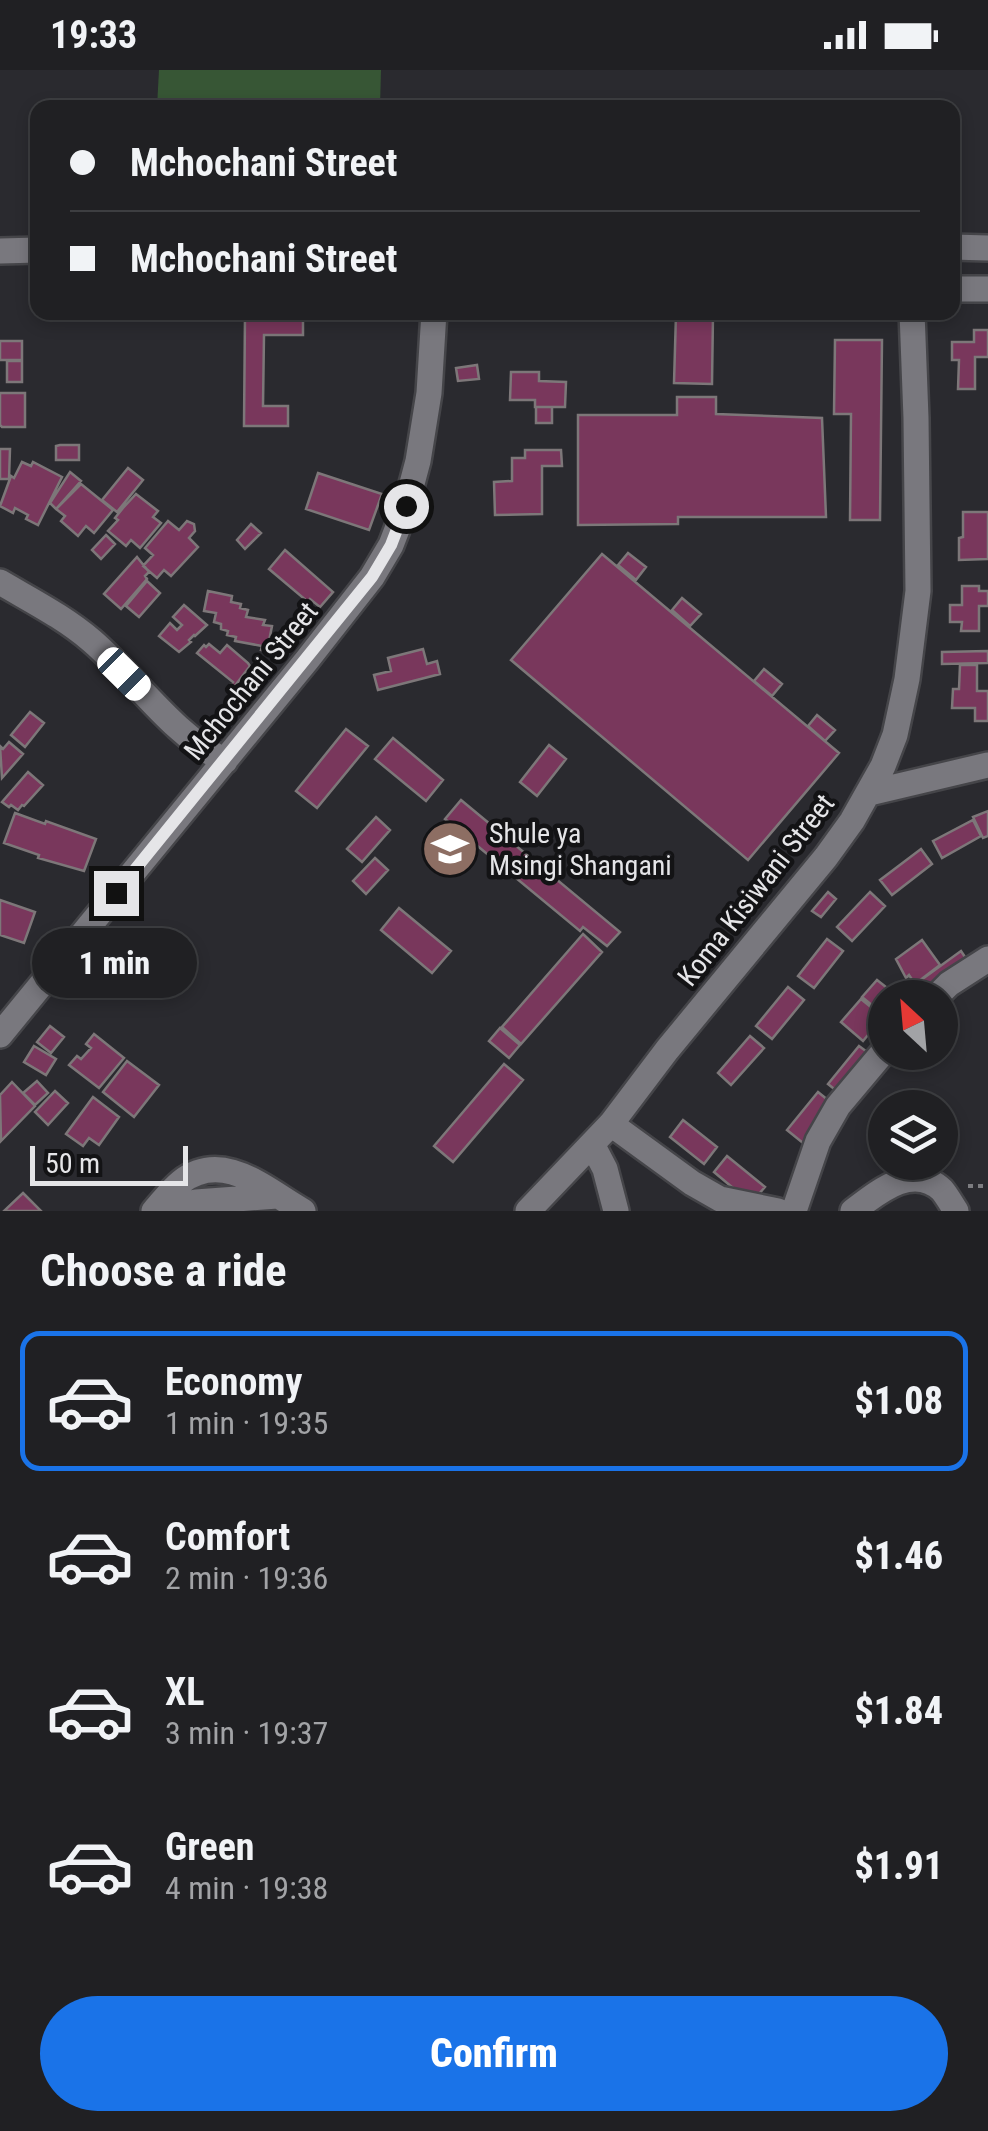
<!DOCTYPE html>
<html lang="en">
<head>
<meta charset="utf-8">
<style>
  body { margin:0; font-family:"Roboto Condensed",sans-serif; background:#2d2d30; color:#f1f3f6; height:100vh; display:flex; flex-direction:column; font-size:38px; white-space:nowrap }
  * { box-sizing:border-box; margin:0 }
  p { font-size:32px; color:#a2a3a6 }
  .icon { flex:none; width:55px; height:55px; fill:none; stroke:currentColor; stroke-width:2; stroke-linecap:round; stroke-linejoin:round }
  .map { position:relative; height:1141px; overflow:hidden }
  .side { display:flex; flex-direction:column; background:#202023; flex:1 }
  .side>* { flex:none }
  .guide { position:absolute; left:30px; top:30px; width:930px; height:220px; border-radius:20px; box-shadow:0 5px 15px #0003,0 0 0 2px #3d3e41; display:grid; align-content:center; height:220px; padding:0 40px; background:#202023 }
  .needle { width:65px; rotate:334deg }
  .buttons { position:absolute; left:868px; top:910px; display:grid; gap:20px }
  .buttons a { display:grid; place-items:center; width:90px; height:90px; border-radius:50%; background:#202023; box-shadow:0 5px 15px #0003,0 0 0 2px #3d3e41; font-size:50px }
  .scale { position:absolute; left:30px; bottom:25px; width:158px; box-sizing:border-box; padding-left:10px; border:5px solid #e5e5e8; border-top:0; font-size:28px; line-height:35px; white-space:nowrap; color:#e5e5e8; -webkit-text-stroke:8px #131315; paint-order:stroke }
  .end { position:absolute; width:45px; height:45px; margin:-22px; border:12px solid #e5e5e8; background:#111; box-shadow:0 0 0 5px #111 }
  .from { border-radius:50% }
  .bubble { position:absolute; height:70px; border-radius:35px; background:#202023; box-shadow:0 5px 15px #0003,0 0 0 2px #3d3e41; font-size:32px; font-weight:800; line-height:70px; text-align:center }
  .car { position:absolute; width:30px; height:60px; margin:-30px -15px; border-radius:12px; box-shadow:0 0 8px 2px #0007; background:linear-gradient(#fff 24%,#345 0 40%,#fff 0 76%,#345 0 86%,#fff 0) }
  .guide b { display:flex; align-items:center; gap:35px; height:95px; font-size:38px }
  .guide b+b { border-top:2px solid #3d3e41 }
  .guide i { width:25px; height:25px; background:#f1f3f6 }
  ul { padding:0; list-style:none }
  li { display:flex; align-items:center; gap:30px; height:140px; margin:0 20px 15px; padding:0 20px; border:5px solid transparent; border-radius:20px }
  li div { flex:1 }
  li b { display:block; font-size:38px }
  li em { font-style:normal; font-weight:800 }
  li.active { border-color:#1a73e8 }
  li>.icon { width:90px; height:90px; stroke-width:1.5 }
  h2 { padding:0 40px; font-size:45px; line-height:120px }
  .button { display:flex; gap:20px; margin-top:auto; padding:20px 40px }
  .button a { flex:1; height:115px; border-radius:60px; background:#1a73e8; color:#fff; font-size:40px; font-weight:800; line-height:115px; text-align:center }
  .status { display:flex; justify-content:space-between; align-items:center; height:70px; padding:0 50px; background:#202023; direction:ltr }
  .status svg { height:28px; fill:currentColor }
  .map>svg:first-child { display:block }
</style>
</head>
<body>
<div class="status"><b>19:33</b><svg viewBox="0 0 49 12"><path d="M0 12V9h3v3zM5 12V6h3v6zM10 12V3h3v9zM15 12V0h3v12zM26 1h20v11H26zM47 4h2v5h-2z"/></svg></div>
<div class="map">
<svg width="988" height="1141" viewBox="0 0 988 1141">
  <rect width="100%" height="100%" fill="#2a2a2f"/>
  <path fill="#375635" d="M159 0H381L380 37H157Z"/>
  <path fill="#79375c" stroke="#7d7779" stroke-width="2.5" d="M676 244 713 245 712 314 674 313Z
    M245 245H303V265H264L263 336H288V356H244Z
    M974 260H988V287H975V319H958L959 290H952V272H974Z
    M835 270H882L880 450H850L851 344H834Z
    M0 271H22V290H0Z
    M7 291H22V312H7Z
    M477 295 479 309 458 311 456 298Z
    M511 302H539V311L566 312 565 337H535V330H510Z
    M0 323H25V357H2L0 355Z
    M677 327H716V344L822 348 826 447H678V454L578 455V345H677Z
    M536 337H552V353H536Z
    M60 375H79V390H56V376Z
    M0 379H10L9 409H0Z
    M525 380H561L562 396H542V444L495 445 494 412 512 411V388H525Z
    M22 392 31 396 33 392 62 407 38 455 26 449 28 445 15 438 13 443 0 436 11 406 14 408Z
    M128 398 143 410 117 442 102 430Z
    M70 402 81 411 56 439 50 433Z
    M318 403 382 424 369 460 306 439Z
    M81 414 113 440 94 463 86 456 78 466 61 451 65 446 56 439Z
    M136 424 158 441 153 447 161 453 140 478 131 470 126 476 108 461 118 450 115 448 123 438Z
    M963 442H988V489L959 490V468L963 467Z
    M168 451 179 460 187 451 194 454 195 461 189 468 198 477 171 506 164 500 157 508 143 496 153 485 145 478Z
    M251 454 261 463 245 479 237 470Z
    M106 465 115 474 101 489 92 480Z
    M285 480 333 522 320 537 310 529 308 532 269 499Z
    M628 483 646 497 636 510 618 495Z
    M602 484 839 683 748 790 511 590Z
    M137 487 149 502 145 506 147 509 121 539 104 524Z
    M147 511 160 523 139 547 126 536Z
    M962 516H979V521H988V536H979V561H961L962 552H950V535H962Z
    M208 521 232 526 231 532 241 534 240 538 248 540 246 547 265 550 263 555 272 556 267 581 261 580 262 576 235 571 236 567 227 565 228 561 221 559V554L214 552 216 543 204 541Z
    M682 528 701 544 690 556 672 540Z
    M184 535 207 555 195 566 194 565 189 570 191 572 179 582 159 566 170 553 177 560 182 555 173 547Z
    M209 574 220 583 227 575 248 593 250 596 234 617 231 614 233 612 197 583 204 575 206 577Z
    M423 579 427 594 437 591 440 604 378 620 374 605 391 601 388 588Z
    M988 581V593L942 594V582Z
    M960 595H977V621H988V651H975V638H952L953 619H959Z
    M764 599 782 614 772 626 754 611Z
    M30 642 44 653 25 677 11 665Z
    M817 645 835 660 825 671 808 656Z
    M346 659 368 676 317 738 296 721Z
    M393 668 443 710 426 731 375 689Z
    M9 672 23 684 2 708 0 676 3 679Z
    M549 675 566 689 537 726 520 712Z
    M28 702 43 715 24 736 22 735 18 740 11 735 9 737 2 732Z
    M461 730 620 862 607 876 583 857 580 861 445 749Z
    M988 741V766L983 768 973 747Z
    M15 743 45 754 46 751 96 769 84 801 38 788 39 785 4 773Z
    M376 747 390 760 362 792 347 779Z
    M973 750 981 766 942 788 933 771Z
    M921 779 932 794 892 825 880 810Z
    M375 788 388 800 366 824 353 811Z
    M828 822 836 829 821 847 812 841Z
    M870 822 885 836 852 871 837 857Z
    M0 830 35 842 24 873 0 865Z
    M399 838 451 881 432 903 381 860Z
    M583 864 602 882 521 974 502 957Z
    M827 869 843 881 814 918 798 906Z
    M922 870 940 895 915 914 909 905 906 908 896 889Z
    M961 881 971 896 931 925 921 910Z
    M877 910 891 921 888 925 891 928H885L884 945 862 927Z
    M788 917 804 930 772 969 756 956Z
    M861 929 883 947 863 971 841 952Z
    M50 956 64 967 51 983 37 972Z
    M500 958 520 975 509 988 489 971Z
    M94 964 124 988 99 1018 69 995 77 986 81 989 91 978 86 974Z
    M750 966 764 978 731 1015 718 1003Z
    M34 976 56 989 46 1005 24 992Z
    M859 976 874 987 843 1026 828 1014Z
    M127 991 159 1015 134 1047 103 1022Z
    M504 994 523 1010 453 1092 434 1076Z
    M37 1011 48 1023 35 1035 23 1023Z
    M12 1012 35 1036 1 1071 0 1025Z
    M55 1021 68 1033 48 1055 35 1042Z
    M818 1022 834 1035 803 1073 787 1060Z
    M93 1027 119 1047 99 1075 89 1068 83 1076 66 1064Z
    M683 1050 717 1077 704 1094 670 1067Z
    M727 1086 765 1117 751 1133 714 1102Z
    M23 1123 41 1141H4Z"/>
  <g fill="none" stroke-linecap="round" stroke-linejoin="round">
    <g stroke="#454549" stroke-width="30">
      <path id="minor" d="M952 177 988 178
        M0 181 38 180
        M952 219H988
        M0 512C32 531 64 547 92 571 137 610 171 663 225 691
        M869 723 988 695
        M935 928 949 914 988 889
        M0 965 307 590 372 507 391 475 406 436 418 391 429 323 434 242
        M611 1054 692 1113 720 1129 778 1141
        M592 1074 605 1099 616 1141
        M155 1140 196 1132 277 1126
        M154 1141C163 1131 171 1120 181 1112 223 1079 266 1120 303 1141
        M528 1141 611 1054 667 980 826 787 852 751 883 696 895 665 907 609 918 521 916 348 912 242
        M794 1141 818 1071 838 1036 885 980
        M853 1141C877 1123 913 1092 942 1120 947 1126 952 1135 956 1141"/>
    </g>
    <path stroke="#7c7c80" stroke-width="4" stroke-dasharray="5 5" stroke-linecap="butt" d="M968 1116H988"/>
    <use href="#minor" stroke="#79787e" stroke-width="25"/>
  </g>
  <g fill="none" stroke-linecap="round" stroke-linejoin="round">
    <path stroke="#e5e5e8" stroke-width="12" d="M116 823 372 507 391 475 406 436"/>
  </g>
  <defs>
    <g id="school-disc" transform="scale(2.875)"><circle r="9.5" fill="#8d6e63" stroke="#131315"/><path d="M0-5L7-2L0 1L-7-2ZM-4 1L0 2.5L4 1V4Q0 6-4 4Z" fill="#fff"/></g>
  </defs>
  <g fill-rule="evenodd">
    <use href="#school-disc" x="450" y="779"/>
  </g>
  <g text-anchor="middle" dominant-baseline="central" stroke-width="9" stroke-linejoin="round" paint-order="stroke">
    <g font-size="28" fill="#e5e5e8" stroke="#131315">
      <text transform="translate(251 611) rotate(-51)">Mchochani Street</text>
      <text transform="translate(756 820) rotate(-52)">Koma Kisiwani Street</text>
    </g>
    <g font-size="28" fill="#e5e5e8" stroke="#131315" text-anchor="start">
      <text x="489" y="763">Shule ya<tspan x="489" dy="32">Msingi Shangani</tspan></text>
    </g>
  </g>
</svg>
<div class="buttons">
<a><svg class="needle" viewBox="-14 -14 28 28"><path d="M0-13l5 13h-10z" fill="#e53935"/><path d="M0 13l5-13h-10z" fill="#a2a3a6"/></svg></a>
<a><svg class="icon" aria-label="layers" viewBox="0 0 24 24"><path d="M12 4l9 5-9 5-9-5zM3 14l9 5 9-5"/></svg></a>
</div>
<div class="scale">50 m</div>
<i class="end from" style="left:406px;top:436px"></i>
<i class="end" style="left:116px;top:823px"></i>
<div class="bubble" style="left:32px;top:858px;width:165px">1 min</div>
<i class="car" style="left:124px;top:604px;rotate:135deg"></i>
<div class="guide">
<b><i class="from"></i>Mchochani Street</b>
<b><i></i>Mchochani Street</b>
</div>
</div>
<section class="side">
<h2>Choose a ride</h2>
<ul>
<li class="active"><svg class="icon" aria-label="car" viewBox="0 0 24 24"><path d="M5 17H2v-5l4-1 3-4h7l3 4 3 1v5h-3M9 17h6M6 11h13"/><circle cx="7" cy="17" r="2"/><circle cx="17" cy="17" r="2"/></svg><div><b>Economy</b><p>1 min · 19:35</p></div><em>$1.08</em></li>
<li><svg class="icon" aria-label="car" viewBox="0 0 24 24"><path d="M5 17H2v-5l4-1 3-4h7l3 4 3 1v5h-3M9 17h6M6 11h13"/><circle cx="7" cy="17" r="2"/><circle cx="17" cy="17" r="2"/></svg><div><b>Comfort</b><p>2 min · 19:36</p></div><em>$1.46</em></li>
<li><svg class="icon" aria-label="car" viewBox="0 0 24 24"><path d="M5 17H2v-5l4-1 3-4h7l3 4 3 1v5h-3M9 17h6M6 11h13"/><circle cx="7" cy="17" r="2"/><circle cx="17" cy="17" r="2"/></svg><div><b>XL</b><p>3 min · 19:37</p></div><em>$1.84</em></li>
<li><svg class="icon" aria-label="car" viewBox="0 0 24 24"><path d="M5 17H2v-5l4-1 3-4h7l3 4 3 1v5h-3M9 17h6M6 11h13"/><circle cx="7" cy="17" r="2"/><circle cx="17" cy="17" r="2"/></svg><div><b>Green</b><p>4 min · 19:38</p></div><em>$1.91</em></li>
</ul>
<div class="button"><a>Confirm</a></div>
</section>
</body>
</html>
